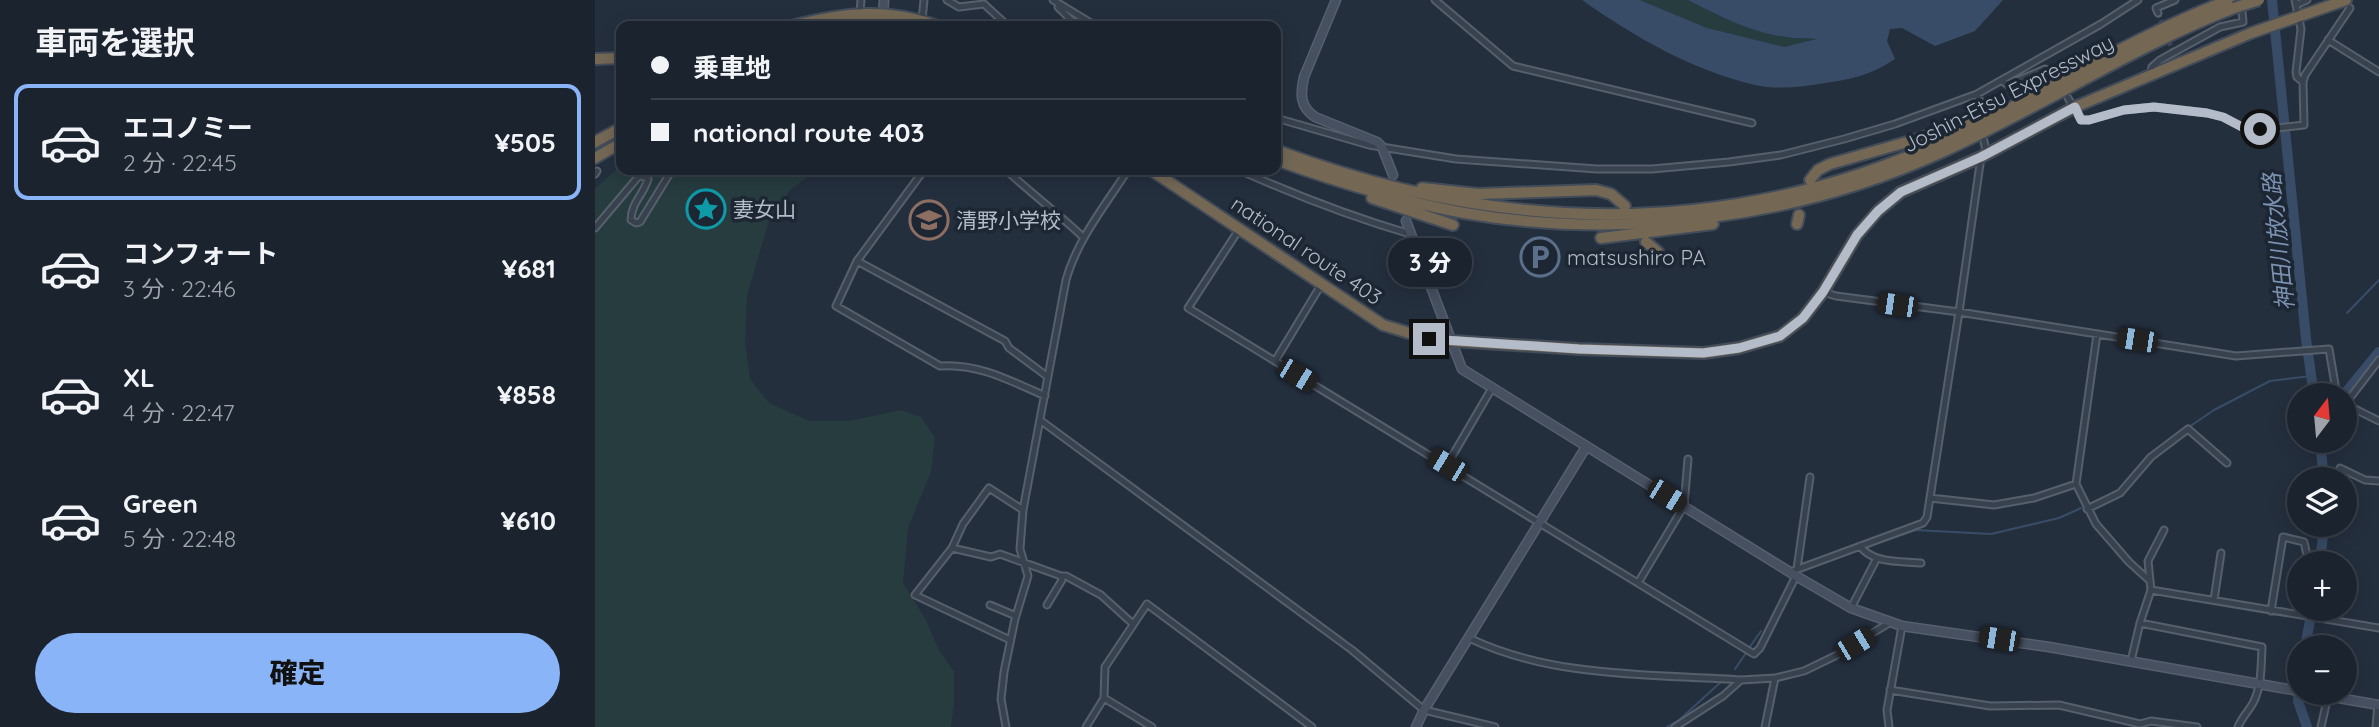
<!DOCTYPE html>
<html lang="ja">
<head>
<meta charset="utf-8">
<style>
  body { margin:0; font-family:Quicksand,"Noto Sans JP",sans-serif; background:#282f3a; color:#f1f3f6; height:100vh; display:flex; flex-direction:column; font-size:26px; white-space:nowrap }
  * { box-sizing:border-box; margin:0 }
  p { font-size:23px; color:#a0a4aa }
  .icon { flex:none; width:38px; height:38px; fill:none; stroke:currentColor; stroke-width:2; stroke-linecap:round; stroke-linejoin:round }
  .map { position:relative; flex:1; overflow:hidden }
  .sheet { display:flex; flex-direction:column; background:#1b232e; width:595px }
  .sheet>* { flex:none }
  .hud { position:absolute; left:21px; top:21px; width:665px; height:154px; border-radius:14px; box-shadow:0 4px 18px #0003,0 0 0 2px #39404a; display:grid; align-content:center; height:154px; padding:0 35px; background:#1b232e }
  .needle { width:46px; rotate:16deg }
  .tools { position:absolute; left:1692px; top:383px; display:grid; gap:14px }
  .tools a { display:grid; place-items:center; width:70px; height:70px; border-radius:50%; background:#1b232e; box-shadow:0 4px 18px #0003,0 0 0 2px #39404a; font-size:35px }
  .end { position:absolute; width:32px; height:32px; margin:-16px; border:9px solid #b4bcc9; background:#111; box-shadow:0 0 0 4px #111 }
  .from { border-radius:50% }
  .bubble { position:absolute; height:49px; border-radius:24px; background:#1b232e; box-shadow:0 4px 18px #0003,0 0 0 2px #39404a; font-size:23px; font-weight:800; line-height:49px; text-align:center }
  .car { position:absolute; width:21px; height:42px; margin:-21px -10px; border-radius:9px; box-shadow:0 0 5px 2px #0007; background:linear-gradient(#222 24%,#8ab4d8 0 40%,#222 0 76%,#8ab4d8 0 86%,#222 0) }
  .hud b { display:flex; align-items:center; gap:24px; height:66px; font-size:26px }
  .hud b+b { border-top:2px solid #39404a }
  .hud i { width:18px; height:18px; background:#f1f3f6 }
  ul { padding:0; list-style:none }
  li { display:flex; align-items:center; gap:21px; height:116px; margin:0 14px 10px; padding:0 21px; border:4px solid transparent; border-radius:14px }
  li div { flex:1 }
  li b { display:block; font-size:26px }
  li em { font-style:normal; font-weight:800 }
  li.on { border-color:#8ab4f8 }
  li>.icon { width:63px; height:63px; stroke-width:1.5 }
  h2 { padding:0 35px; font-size:32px; line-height:84px }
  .primary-button { display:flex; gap:14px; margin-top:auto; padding:14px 35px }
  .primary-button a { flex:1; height:80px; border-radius:42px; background:#8ab4f8; color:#111; font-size:28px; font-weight:800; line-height:80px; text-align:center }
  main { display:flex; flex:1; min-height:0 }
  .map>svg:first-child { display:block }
</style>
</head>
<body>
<main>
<section class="sheet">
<h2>車両を選択</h2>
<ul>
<li class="on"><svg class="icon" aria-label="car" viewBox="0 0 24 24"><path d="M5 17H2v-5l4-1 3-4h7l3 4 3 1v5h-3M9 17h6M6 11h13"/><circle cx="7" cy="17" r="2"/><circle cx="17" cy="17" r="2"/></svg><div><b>エコノミー</b><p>2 分 · 22:45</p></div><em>¥505</em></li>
<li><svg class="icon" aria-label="car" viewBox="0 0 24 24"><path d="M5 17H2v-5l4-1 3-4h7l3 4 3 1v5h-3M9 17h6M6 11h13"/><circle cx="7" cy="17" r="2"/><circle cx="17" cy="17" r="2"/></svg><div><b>コンフォート</b><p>3 分 · 22:46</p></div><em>¥681</em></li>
<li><svg class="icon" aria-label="car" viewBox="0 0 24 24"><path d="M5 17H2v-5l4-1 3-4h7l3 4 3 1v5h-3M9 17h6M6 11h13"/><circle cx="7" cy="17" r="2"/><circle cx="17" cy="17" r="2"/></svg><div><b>XL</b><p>4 分 · 22:47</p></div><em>¥858</em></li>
<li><svg class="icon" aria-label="car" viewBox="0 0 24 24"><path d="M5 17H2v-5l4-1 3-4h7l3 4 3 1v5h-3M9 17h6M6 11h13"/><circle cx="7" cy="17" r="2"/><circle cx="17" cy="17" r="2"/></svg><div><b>Green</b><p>5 分 · 22:48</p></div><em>¥610</em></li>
</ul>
<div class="primary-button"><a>確定</a></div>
</section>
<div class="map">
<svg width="1784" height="727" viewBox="0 0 1784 727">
  <rect width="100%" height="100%" fill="#242f3e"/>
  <path fill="#263c3f" d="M1045 0H1093L1128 18 1193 38 1226 39 1189 47 1164 43 1112 28Z
    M26 165V170H222L195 190 173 224 152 296 150 343 155 379 174 403 214 421H254L306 410 326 417 340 438 336 472 313 528 308 583 331 620 344 650 359 672V704L356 727H0V189Z"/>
  <path fill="#394c67" d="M987 0H1045L1112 28 1189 47 1222 39C1212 38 1200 39 1190 37 1155 32 1124 16 1093 0H1408L1380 31 1340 46 1307 28 1295 29 1292 41 1300 59C1276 75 1258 79 1230 83 1207 87 1183 90 1160 85 1096 70 1040 37 987 0Z"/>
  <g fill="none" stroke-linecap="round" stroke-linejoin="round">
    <path stroke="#394c67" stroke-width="2" d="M1752 313 1784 280
      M1711 339 1714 336
      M1594 427 1619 410 1675 381 1716 376
      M1495 504 1525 489 1554 454 1574 440
      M1271 547 1321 530 1396 534 1464 518 1486 508
      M1154 648 1166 631
      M1140 669 1151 653
      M1072 727 1083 721 1127 681"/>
    <path stroke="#394c67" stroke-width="10" d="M1677 0 1711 339 1719 396
      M1748 396 1784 352
      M1725 441 1729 480
      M1725 564 1729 525
      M1710 648 1717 609
      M1704 690 1703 701 1712 727"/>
    <path stroke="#3a4453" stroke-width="5" stroke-dasharray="5 2.5" stroke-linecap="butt" d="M1563 13 1577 49"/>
    <g stroke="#565f6c" stroke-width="9">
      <path id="street" d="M352 0 364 7 389 4 413 26
        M458 0 501 26
        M840 0 918 66 1157 123
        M1700 0 1706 29 1701 72 1702 77 1708 82
        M1701 5 1712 0
        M463 7 482 26
        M265 12 266 0
        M1563 13 1561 8 1580 0
        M247 15 248 26H267
        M327 20 329 0
        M1733 40 1784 72
        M1555 75 1557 67 1565 60 1625 27 1648 22 1646 0
        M1407 81 1413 85 1450 69 1458 72
        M1382 94 1388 109
        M1473 98 1486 120H1494L1529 110 1559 107 1612 113 1628 117 1649 128 1673 129 1709 125 1708 82 1710 75 1755 8
        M681 118 774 145 861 159 1002 169H1057L1134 162 1186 155 1249 139 1300 124 1382 94 1506 24 1543 0
        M329 170 262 261 241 306 345 366C383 363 416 381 450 396
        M411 170C437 194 464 214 489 238
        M644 170C700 195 757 217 815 234
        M0 174 2 171
        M0 228 43 177 48 176 53 179C49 194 36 203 36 220L41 223 45 222 77 170
        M645 228 593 308 1159 654 1165 648 1201 576
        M262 261 410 341 414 348 453 377
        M1228 292 1241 296 1364 312 1641 356 1734 349 1742 396
        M1502 334 1481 484 1501 524 1534 562 1555 581 1556 590 1545 623 1536 661
        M680 361 726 285
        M1751 403 1784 360
        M1750 404 1784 421
        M445 420 757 650 829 710 900 727
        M852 465 897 388
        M1745 468 1770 480 1784 481
        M1335 498 1399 505 1439 498 1481 484
        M1492 509 1525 493 1556 457 1593 429 1632 463
        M1265 546C1278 564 1306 561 1326 563
        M357 548 396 557 405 554 466 576H471L506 595 538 624
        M1202 569 1215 477
        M1195 572 1328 523 1332 517 1364 312 1386 157 1391 151 1389 141
        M1555 581 1553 561 1569 530
        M1043 583 1089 506 1093 459
        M1556 590 1784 628
        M1619 600 1626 553
        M395 605 421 616
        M452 605 467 580 466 576
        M1256 608 1282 558
        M1676 611 1688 537 1709 542 1714 564
        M1545 623 1667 647C1666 665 1667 686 1658 703 1653 712 1647 717 1643 727
        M874 638C957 678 1056 674 1146 680
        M415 640 320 595 357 548 368 524 394 488 428 510
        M1295 690 1395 706 1464 705 1545 724 1556 721 1602 727
        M509 698 557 727
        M411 727 406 699 409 672 420 619 433 576 425 549 428 510 471 280C482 240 511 204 533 170
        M491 727 509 698 510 667 552 604 717 727
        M1080 727 1128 696 1146 680 1180 678 1209 671 1240 656 1294 623
        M1170 727 1180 678
        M1294 727 1292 710 1307 626
        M1726 727 1733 696
        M1781 727 1783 705"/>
    </g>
    <g stroke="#565f6c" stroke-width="11">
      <path id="secondary" d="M741 0 709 77C705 94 705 107 720 117L782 142 787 147 798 175
        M288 14 289 0
        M811 221 867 369 1201 576 1256 608 1307 626 1454 647 1704 691
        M1715 693 1784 705
        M821 727 829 710 991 447"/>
    </g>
    <g stroke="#434c59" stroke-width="14">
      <path id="highway" d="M196 26C248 13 292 7 343 26
        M0 59 26 58
        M0 142 26 128
        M681 150C899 232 1123 241 1340 145 1440 100 1531 39 1634 0
        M0 158 26 143
        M681 160C742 182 805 201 869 213 1028 240 1198 219 1345 153 1445 108 1537 47 1639 8
        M556 170 788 325 834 339 857 341 984 349 1109 353 1144 348 1185 336 1208 318 1228 292 1262 235 1283 211 1306 192 1386 157 1480 107 1656 33 1751 0
        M1215 180 1223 170 1235 164 1326 138 1391 113
        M827 188 883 194 1001 190 1016 194 1030 206
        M777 198 858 225
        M1202 224 1204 215
        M1006 238 1118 224
        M1051 242 1063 252"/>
    </g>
    <use href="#street" stroke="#38414e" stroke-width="5"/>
    <use href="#secondary" stroke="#465061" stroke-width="8"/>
    <use href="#highway" stroke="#746855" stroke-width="10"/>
    <g stroke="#434c59" stroke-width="14" stroke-linecap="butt">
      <path id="highway-bridge" d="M1639 8 1664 0"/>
    </g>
    <use href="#highway-bridge" stroke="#746855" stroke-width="10"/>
  </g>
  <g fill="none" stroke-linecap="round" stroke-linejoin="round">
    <path stroke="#b4bcc9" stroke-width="9" d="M834 339 984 349 1108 353 1144 348 1185 336 1208 318 1228 292 1262 235 1283 211 1306 192 1386 157 1480 107 1486 120H1494L1529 110 1559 107 1612 113 1628 117 1649 128 1665 129"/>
  </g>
  <defs>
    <g id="sight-ring" transform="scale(2.0125)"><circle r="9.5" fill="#1d2633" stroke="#0f9aa8" stroke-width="1.5"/><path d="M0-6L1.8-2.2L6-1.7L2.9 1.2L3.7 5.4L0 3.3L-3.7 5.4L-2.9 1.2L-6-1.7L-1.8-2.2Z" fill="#0f9aa8"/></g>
    <g id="school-ring" transform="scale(2.0125)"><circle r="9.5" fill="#1d2633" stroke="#8d6e63" stroke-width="1.5"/><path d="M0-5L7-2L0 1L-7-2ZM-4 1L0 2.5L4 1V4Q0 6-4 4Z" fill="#8d6e63"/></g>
    <g id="parking-ring" transform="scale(2.0125)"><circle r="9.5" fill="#1d2633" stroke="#5c6f8a" stroke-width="1.5"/><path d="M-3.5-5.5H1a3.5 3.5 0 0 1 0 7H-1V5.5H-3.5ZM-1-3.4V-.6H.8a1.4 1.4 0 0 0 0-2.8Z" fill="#5c6f8a"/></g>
  </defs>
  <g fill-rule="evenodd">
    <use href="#sight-ring" x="111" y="209"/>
    <use href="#school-ring" x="334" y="220"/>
    <use href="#parking-ring" x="945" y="257"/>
  </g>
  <g text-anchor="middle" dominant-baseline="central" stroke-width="7" stroke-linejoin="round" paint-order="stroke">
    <g font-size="21" fill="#b4bcc9" stroke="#1d2633">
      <text transform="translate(1413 93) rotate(-27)">Joshin-Etsu Expressway</text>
      <text transform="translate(712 250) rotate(34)">national route 403</text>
    </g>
    <g font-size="21" fill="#b4bcc9" stroke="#1d2633" text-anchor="start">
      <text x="138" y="209">妻女山</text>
      <text x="361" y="220">清野小学校</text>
      <text x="972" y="257">matsushiro PA</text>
    </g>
    <g font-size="23" font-style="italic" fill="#7c92b1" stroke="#1d2633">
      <text transform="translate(1683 242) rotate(-96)">神田川放水路</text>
    </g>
  </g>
</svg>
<div class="tools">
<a><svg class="needle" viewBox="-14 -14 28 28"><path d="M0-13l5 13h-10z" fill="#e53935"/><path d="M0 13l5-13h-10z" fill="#a0a4aa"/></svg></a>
<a><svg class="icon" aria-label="layers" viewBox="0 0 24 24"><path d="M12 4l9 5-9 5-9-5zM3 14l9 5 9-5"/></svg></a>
<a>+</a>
<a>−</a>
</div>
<i class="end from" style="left:1665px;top:129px"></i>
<i class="end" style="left:834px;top:339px"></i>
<div class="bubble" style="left:793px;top:238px;width:84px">3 分</div>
<i class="car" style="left:1302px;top:305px;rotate:278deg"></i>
<i class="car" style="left:1542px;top:340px;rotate:279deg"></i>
<i class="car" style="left:702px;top:375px;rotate:121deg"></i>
<i class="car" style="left:852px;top:465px;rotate:301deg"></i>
<i class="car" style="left:1072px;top:496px;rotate:122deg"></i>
<i class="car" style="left:1404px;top:639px;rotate:279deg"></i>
<i class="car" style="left:1260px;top:644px;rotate:59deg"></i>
<div class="hud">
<b><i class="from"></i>乗車地</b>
<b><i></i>national route 403</b>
</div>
</div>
</main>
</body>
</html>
